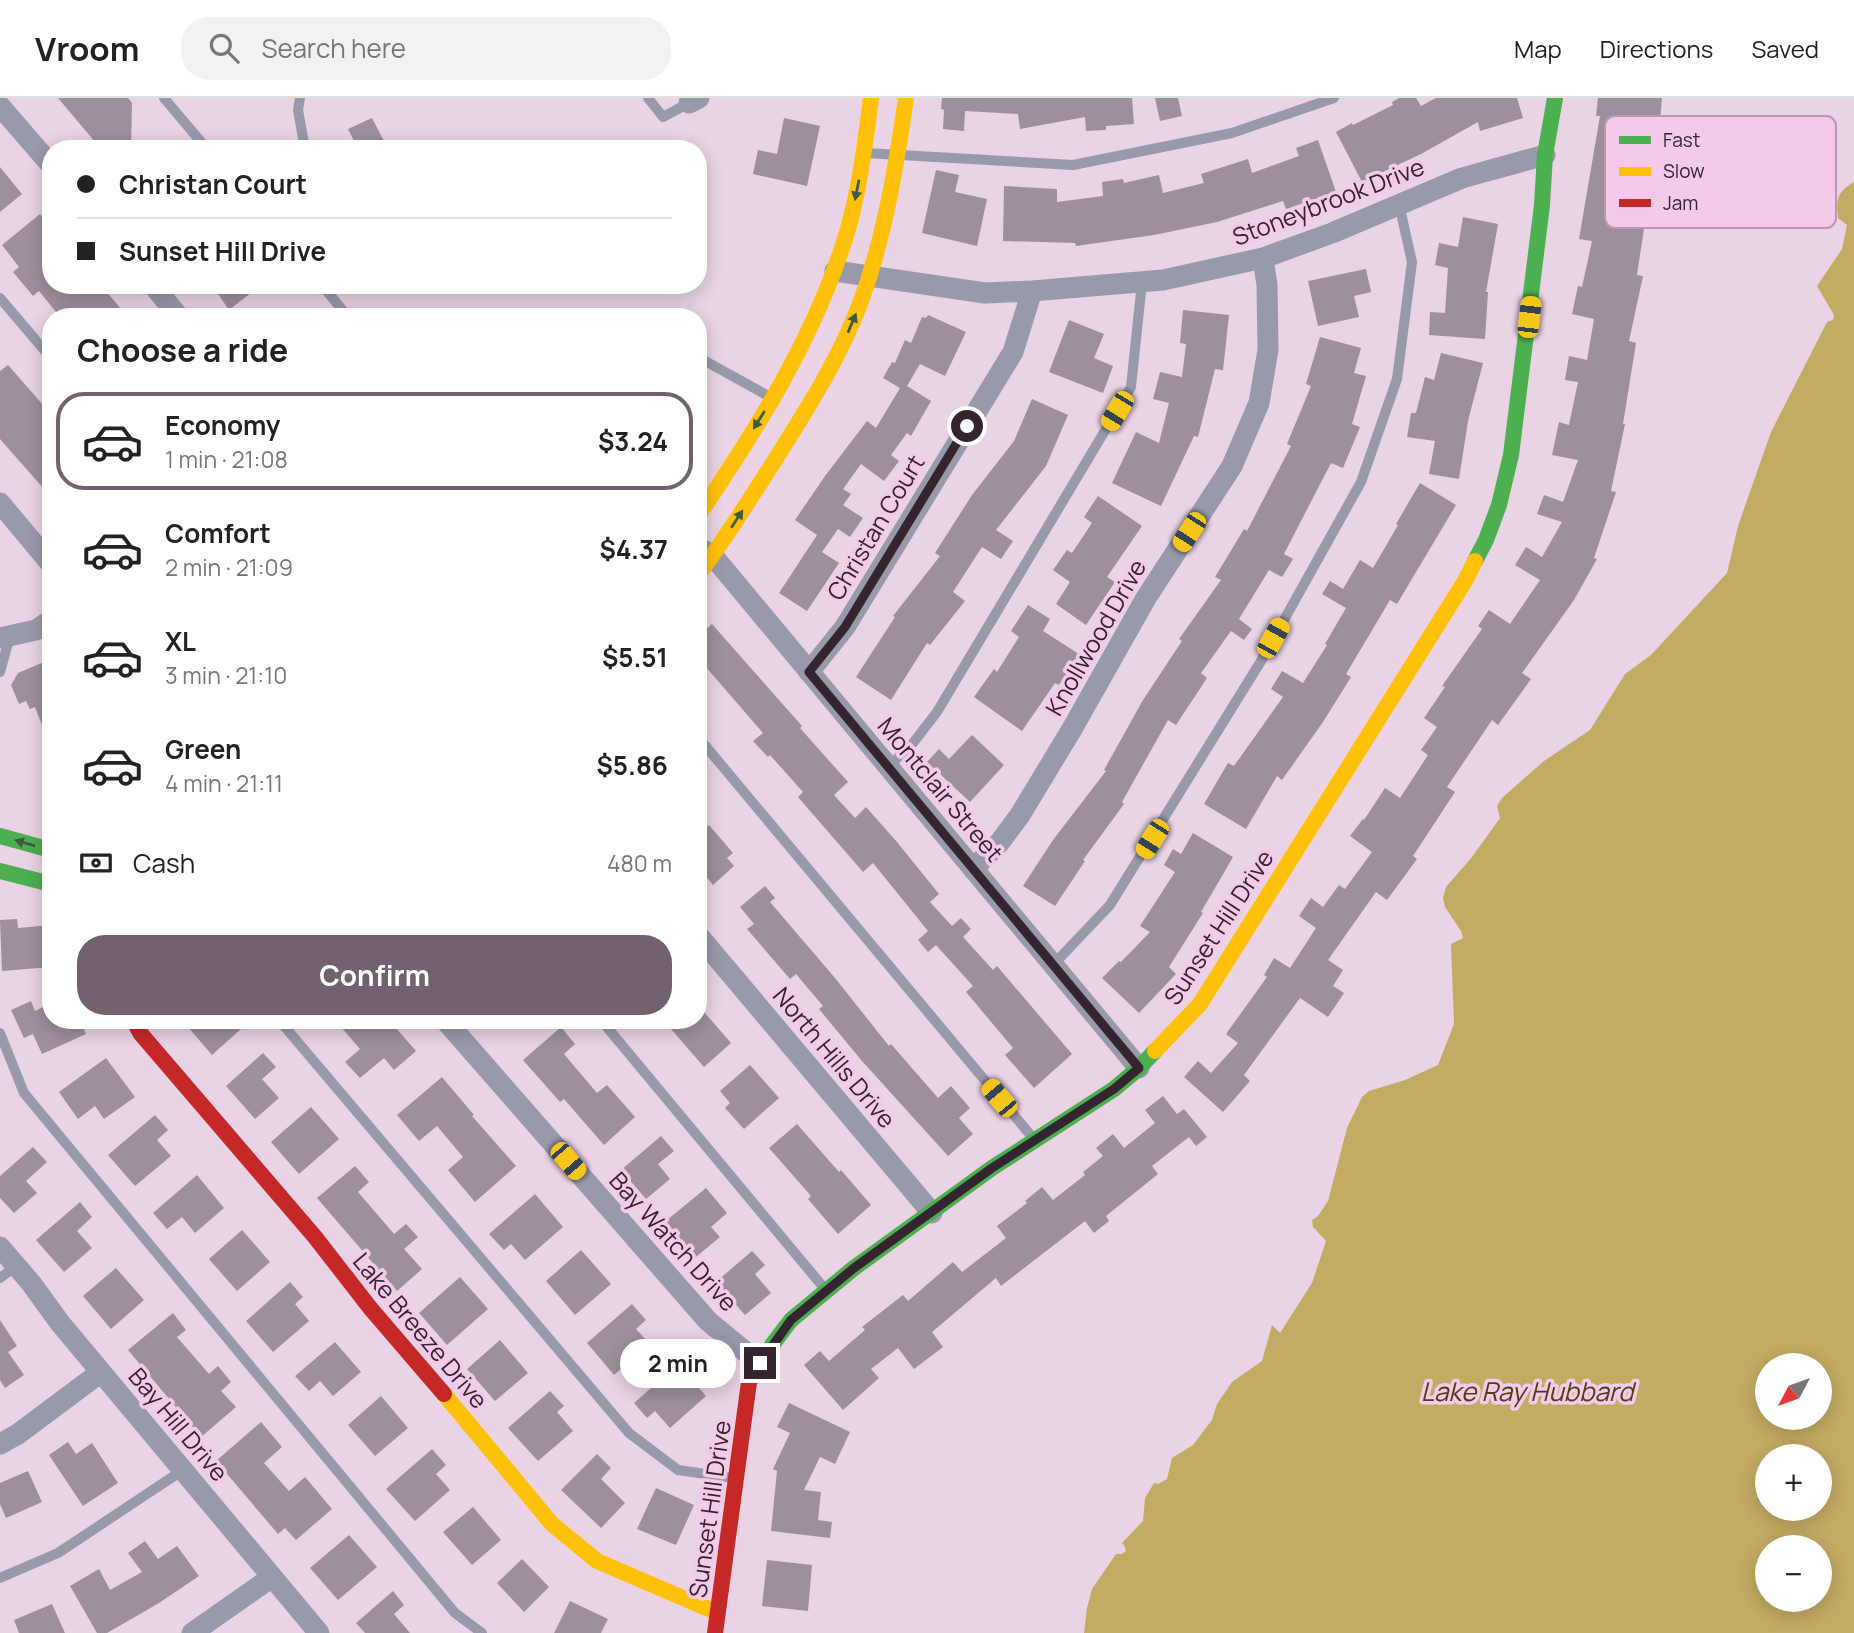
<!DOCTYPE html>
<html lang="en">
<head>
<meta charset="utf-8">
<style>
  body { margin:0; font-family:Manrope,sans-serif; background:#f2f2f2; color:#222; height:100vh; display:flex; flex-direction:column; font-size:26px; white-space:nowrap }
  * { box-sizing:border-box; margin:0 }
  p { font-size:23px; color:#767676 }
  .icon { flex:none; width:38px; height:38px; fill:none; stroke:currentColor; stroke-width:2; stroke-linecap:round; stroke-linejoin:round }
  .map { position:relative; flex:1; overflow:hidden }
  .details { position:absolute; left:42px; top:210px; width:665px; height:721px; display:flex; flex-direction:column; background:#fff; border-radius:28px; box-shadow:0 4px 18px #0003 }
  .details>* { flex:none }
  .hud { position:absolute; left:42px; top:42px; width:665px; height:154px; border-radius:28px; box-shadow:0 4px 18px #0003; display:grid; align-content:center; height:154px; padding:0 35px; background:#fff }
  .needle { width:46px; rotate:229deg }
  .fabs { position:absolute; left:1755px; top:1255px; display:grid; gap:14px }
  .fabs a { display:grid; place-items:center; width:77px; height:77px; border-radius:50%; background:#fff; box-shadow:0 4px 18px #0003; font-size:35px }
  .end { position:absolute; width:32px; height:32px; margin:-16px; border:9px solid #342430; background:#fff; box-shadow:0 0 0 4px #fff }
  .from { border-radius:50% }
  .bubble { position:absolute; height:49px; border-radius:24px; background:#fff; box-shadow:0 4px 18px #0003; font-size:23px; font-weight:700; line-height:49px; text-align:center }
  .car { position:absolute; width:21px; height:42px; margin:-21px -10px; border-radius:9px; box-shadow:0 0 5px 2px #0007; background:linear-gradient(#f5c518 24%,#345 0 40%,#f5c518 0 76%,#345 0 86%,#f5c518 0) }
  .hud b { display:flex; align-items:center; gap:24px; height:66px; font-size:26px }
  .hud b+b { border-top:2px solid #e0e0e0 }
  .hud i { width:18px; height:18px; background:#222 }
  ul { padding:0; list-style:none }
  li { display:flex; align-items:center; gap:21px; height:98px; margin:0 14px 10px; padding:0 21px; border:4px solid transparent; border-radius:28px }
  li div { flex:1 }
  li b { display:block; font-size:26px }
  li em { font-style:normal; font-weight:700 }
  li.active { border-color:#74616f }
  li>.icon { width:63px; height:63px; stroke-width:1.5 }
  h2 { padding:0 35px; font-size:32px; line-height:84px }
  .pay { display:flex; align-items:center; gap:18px; height:77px; padding:0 35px; font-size:26px }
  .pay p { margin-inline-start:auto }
  .cta { display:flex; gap:14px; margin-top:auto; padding:14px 35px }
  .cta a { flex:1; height:80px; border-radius:28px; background:#74616f; color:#fff; font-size:28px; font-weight:700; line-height:80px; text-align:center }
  header { display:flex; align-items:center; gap:42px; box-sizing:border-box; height:98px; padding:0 35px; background:#fff; border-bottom:2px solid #e0e0e0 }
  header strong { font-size:33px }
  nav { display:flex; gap:38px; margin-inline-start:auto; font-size:24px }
  .search { width:490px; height:63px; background:#f2f2f2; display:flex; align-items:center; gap:18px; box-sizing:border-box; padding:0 24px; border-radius:28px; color:#767676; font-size:26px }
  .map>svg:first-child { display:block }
</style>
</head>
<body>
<header>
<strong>Vroom</strong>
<div class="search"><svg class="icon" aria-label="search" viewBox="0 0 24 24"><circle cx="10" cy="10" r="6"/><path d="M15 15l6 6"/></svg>Search here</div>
<nav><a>Map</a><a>Directions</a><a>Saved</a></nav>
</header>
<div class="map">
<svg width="1854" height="1535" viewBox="0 0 1854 1535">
  <rect width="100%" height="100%" fill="#ead3e4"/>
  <path fill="#c4ab63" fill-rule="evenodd" d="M1854 84V1535H1084L1087 1510 1092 1491 1116 1456H1122L1126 1453 1125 1449 1122 1445 1143 1423 1145 1400 1154 1385 1158 1386 1167 1381 1172 1360 1193 1347 1212 1322 1217 1306 1232 1284 1262 1263 1272 1227 1280 1235 1312 1185 1326 1143 1313 1129 1312 1122 1318 1118 1328 1103 1347 1030 1362 999 1369 993 1405 982 1438 967 1454 926 1451 846 1463 840 1461 833 1445 809 1443 800 1446 789 1472 759 1500 720 1497 708 1502 700 1544 663 1590 632 1625 576 1651 557 1727 475 1738 428 1771 334 1827 224 1833 222 1834 217 1817 188 1842 151 1847 127 1838 120C1836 100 1837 94 1854 84ZM1768 1267H1820V1320H1768ZM1768 1358H1820V1410H1768ZM1768 1449H1820V1502H1768Z"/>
  <path fill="#9e8f9d" d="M58 0H128L132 5 131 51H101Z
    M942 0H1132L1134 26 1106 28V32L1086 33 1085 19 1020 31 1018 16 965 13 964 33 943 31 944 12 941 11Z
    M1155 0H1178L1182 18 1160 23Z
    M1399 0H1416L1421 8 1436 0H1517L1523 20 1480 33 1478 24 1421 56 1362 84 1336 34 1352 25 1353 27 1393 7 1392 4Z
    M1598 0H1662L1660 23 1650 22 1640 75 1658 79 1649 125 1645 124 1637 177 1643 178 1629 243 1636 245 1623 326H1625L1611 393 1616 394 1594 460 1597 461 1574 502 1522 575 1531 581 1498 627 1492 622 1447 689 1455 694 1413 758 1417 761 1387 802 1376 794 1328 862 1343 872 1333 888 1344 895 1328 919 1300 900 1244 977 1250 983 1223 1014 1184 979 1198 963 1211 975 1238 945 1226 936 1267 879 1264 877 1274 860 1290 870 1316 830 1299 818 1311 800 1323 809 1339 787 1345 791 1372 754 1350 738 1363 721 1364 722 1385 690 1400 700 1428 657 1421 652 1437 629 1424 620 1445 589 1442 588 1482 531 1478 528 1489 512 1510 526 1540 482 1515 467 1526 449 1542 459 1562 424 1537 416 1544 397 1563 404 1578 362 1552 357 1559 324 1569 327 1578 284 1565 282 1569 258 1587 262 1594 221 1572 216 1578 188 1582 189 1592 143 1579 141 1600 18H1596Z
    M372 20 388 51H358L348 31Z
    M784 20 820 28 807 88 753 76 758 52 777 56Z
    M1318 42 1336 94 1286 111 1283 103 1217 124 1154 137 1076 148 1075 145 1003 143 1004 88 1057 91V104L1103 98 1102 84 1123 81 1124 85 1159 77 1163 95 1204 85 1201 76 1248 61 1252 75 1299 58 1296 50Z
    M0 69 22 96 0 114Z
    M936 72 959 77 955 94 987 101 977 148 922 135Z
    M40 116 51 129V187H101L121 211 112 219H60L39 193 33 198 13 174 19 169 2 147Z
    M1463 119 1498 126 1486 194H1488L1485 241 1429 237 1430 214 1445 215 1448 170 1435 167 1439 145 1458 149Z
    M1366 171 1371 194 1354 198 1359 219 1318 228 1308 183Z
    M212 187H261L229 212Z
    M1183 212 1229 217 1223 272 1215 271 1198 339 1194 338 1161 408 1112 385 1136 334 1159 345 1169 305 1153 301 1160 274 1182 279 1186 246 1180 245Z
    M928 217 966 234 945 278 920 266 907 288 931 303 911 338 907 335 891 357 899 363 884 383 861 366 843 391 851 396 843 407 863 420 850 439 838 431 822 454 839 465 807 513 779 495 817 437 795 422 825 378 867 323 876 330 900 290 883 280 892 264 895 265 905 242 911 245 922 219 926 220Z
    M1069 222 1104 236 1094 260 1113 268 1103 295 1049 274Z
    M1320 239 1361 250 1354 275 1366 278 1352 326 1360 329 1343 370 1331 365 1284 456 1293 461 1282 479 1269 472 1239 521 1252 531 1244 542 1231 533 1201 575 1207 580 1176 627 1168 622 1122 704 1124 706 1083 762 1085 763 1055 808 1023 788 1053 742 1106 673 1104 672 1143 602 1182 543 1179 541 1221 482 1215 479 1244 431 1247 433 1291 348 1287 346 1311 288 1306 286Z
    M1441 255 1483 265 1468 323 1459 381 1429 376 1435 343 1407 339 1411 315H1416L1425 279 1434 282Z
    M8 267 51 316V399L0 341V273Z
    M1032 301 1068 317 1046 368 996 432 1013 443 1001 461 982 449 953 494 965 503 930 547 927 545 891 602 856 579 895 519 893 518 940 458 935 455 972 397 1014 343Z
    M1420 385 1456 407 1397 506 1390 502 1346 576 1351 579 1323 624 1282 682 1277 678 1246 731 1204 706 1228 665 1234 668 1283 599 1271 591 1282 573 1303 585 1327 547 1325 546 1346 510 1322 496 1330 483 1343 491 1360 462 1373 470 1398 427 1396 426Z
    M1098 398 1142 428 1107 479 1115 484 1086 527 1056 506 1070 484 1053 472 1067 452 1072 455 1092 425 1084 419Z
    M1028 507 1050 521 1043 533 1079 556 1059 587 1055 585 1022 633 974 599 994 571 997 574 1019 539 1011 533Z
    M712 526 802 628 800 630 848 684 834 697 855 720 866 709 897 744 939 796 930 804 952 828 961 820 971 831 963 839 993 872 997 868 1072 956 1034 990 1005 957 1013 950 966 894 973 888 936 847 928 854 918 842 928 833 873 765 863 774 798 699 803 694 770 657 768 659 753 643 763 635 698 560V538Z
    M51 561V647L50 648 35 609 30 611 26 603 19 606 11 587 18 575Z
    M972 637 1004 667 970 704 927 664 939 651 949 661Z
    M709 727 733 755 727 760 734 768 713 787 698 769V736Z
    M1193 735 1233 759 1201 814 1203 815 1169 869 1176 876 1139 915 1102 880 1119 863 1121 864 1150 834 1140 828 1175 774 1164 767 1173 751 1181 756Z
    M765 788 775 800 770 804 835 880 889 948 891 946 938 1000 951 988 970 1010 959 1020 973 1036 948 1058 862 963 819 911 823 908 796 876 790 881 747 831 754 826 740 809Z
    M17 821 18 830 51 827V869L2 873 0 822Z
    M31 903 35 913 51 905V922H80L86 936 42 956 33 936 24 940 11 912Z
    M698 907 731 945 704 969 671 931 681 922H698Z
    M182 922H251L212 957Z
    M335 922H389L416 953 394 972 384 960 360 980 345 964 360 951Z
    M561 929 575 946 564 956 597 995 607 987 635 1019 604 1047 564 1001 560 1004 523 962Z
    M263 955 276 969 262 981 279 1000 255 1021 226 988Z
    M106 960 135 999 104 1021 95 1008 78 1021 59 994Z
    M750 967 779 1000 744 1031 725 1010 730 1005 720 993Z
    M442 979 474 1017 472 1018 516 1068 475 1104 448 1072 463 1059 437 1028 419 1043 397 1017Z
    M1163 998 1177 1016 1184 1011 1207 1039 1196 1048 1189 1039 1152 1068 1158 1076 1106 1118 1109 1123 1094 1135 1085 1123 1001 1188 996 1180 932 1234 943 1249 914 1271 898 1250 871 1271 879 1280 843 1312 804 1267 820 1253 829 1263 865 1232 862 1229 903 1197 908 1203 953 1164 962 1174 1006 1140 997 1128 1027 1105 1025 1103 1042 1089 1053 1102 1085 1077 1083 1074 1103 1058 1096 1050 1113 1036 1124 1050 1155 1025 1145 1012Z
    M311 1009 339 1041 299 1076 271 1044Z
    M155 1017 168 1032 157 1042 171 1058 135 1088 108 1057Z
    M797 1026 839 1074 841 1072 871 1107 838 1136 808 1101 811 1098 769 1050Z
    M661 1038 674 1053 658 1066 670 1081 646 1101 621 1072Z
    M33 1049 47 1064 26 1083 37 1095 14 1115 0 1100V1078Z
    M355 1068 369 1084 358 1094 394 1136 406 1126 418 1139 404 1151 422 1171 397 1193 317 1100Z
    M197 1077 224 1110 195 1135 182 1119 167 1131 153 1115Z
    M706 1090 727 1115 711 1129 720 1139 691 1163 661 1127Z
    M535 1096 563 1129 525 1162 511 1146 504 1152 489 1136Z
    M80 1104 92 1119 77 1133 92 1150 64 1174 36 1142Z
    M242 1132 270 1164 237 1193 209 1161Z
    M581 1152 611 1186 575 1217 546 1183Z
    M752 1153 765 1167 755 1176 771 1195 745 1217 716 1184Z
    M116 1170 144 1202 111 1231 83 1198Z
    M460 1179 488 1211 447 1247 419 1215Z
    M290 1184 303 1199 295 1206 309 1223 273 1254 246 1223Z
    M632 1206 646 1222 636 1231 650 1246 614 1277 587 1245Z
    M173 1215 186 1232 177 1239 209 1276 218 1268 231 1284 221 1293 236 1309 201 1339 128 1252Z
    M0 1222 17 1248 8 1254 24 1277 5 1290 0 1282Z
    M500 1242 528 1275 495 1303 467 1271Z
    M335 1244 361 1274 333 1298 320 1283 309 1293 295 1278Z
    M678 1266 706 1298 670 1330 655 1313 647 1320 634 1305Z
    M550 1293 564 1308 557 1314 573 1333 538 1363 508 1330Z
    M381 1298 408 1330 375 1358 348 1327Z
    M789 1305 850 1334 835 1366 820 1359 804 1392 821 1394 818 1422 832 1424 830 1440 771 1433 777 1373 773 1371 790 1335 777 1329Z
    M261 1324 282 1349 264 1365 289 1393 305 1379 332 1411 296 1442 285 1430 278 1436 216 1363Z
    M68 1344 76 1356 92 1345 118 1385 83 1408 49 1357Z
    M432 1351 446 1367 436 1376 450 1392 415 1423 386 1391Z
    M597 1356 611 1370 601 1381 625 1405 601 1430 561 1392Z
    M28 1373 42 1404 6 1420 0 1406V1385Z
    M656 1390 694 1407 676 1447 637 1431Z
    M473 1409 501 1442 472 1467 443 1434Z
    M349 1437 377 1469 338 1502 310 1470Z
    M145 1443 158 1461 177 1448 199 1478 159 1505 107 1535H97L70 1488 99 1471 110 1492 142 1474 128 1455Z
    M522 1461 549 1489 524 1514 497 1485Z
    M767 1462 812 1467 808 1513 762 1508Z
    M393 1493 404 1507 394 1516 410 1535H365L356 1525Z
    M570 1503 608 1521 601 1535H554Z
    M52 1506 65 1535H19L14 1522Z"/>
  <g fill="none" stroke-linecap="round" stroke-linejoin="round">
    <path stroke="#9999ac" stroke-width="10" d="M164 0 207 51
      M300 0 298 12 305 51
      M648 0 663 19 689 5
      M866 55 1073 67 1232 35 1334 0
      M322 187 348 219
      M0 200 51 260
      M698 259 772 300
      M0 574 10 538
      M698 639 1033 1040
      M888 669 913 645 937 614 1131 289 1142 184
      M1053 867 1110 807 1261 563 1361 384 1397 281 1412 164 1399 106
      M279 922 629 1335 678 1372 733 1380
      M601 922 824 1190
      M0 935 24 995 455 1515 482 1535
      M0 1180 16 1168
      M0 1480 58 1455 183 1372"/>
    <path stroke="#9999ac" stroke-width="21" d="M689 5 699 0
      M0 8 51 67
      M835 173 985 195 1032 193 1163 182 1263 160 1332 135 1462 80 1545 57
      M153 187 179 219
      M0 405 51 466
      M698 449 713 458 1139 970
      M0 540 36 532 51 522
      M809 574 845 529 1013 254 1032 193
      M973 771 1000 744 1020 717 1072 631 1146 500 1232 368 1259 305 1268 252 1267 187 1263 160
      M698 837 932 1115
      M445 922 708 1223 759 1265
      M0 1149 31 1185 60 1225 319 1535
      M0 1346 18 1336 101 1274
      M192 1535 272 1479"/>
    <path stroke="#4caf50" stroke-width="16" d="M1475 463 1486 442 1499 407 1511 357 1542 107 1545 57 1555 0
      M0 738 51 752
      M0 773 51 786
      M766 1255 791 1222 854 1170 992 1070 1114 991 1139 970 1155 953"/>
    <path stroke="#ffc107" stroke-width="16" d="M698 418C757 331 813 242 845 141 859 96 865 47 871 0
      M698 477C726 440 750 401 775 362 807 311 840 260 861 203 885 137 896 69 906 0
      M1155 953 1200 906 1465 483 1475 463
      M444 1296 552 1426 597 1463 718 1515"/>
    <path stroke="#c62828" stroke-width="16" d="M133 922 141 936 315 1139 371 1211 444 1296
      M715 1535 749 1284 766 1255"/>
  </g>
  <defs><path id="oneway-solid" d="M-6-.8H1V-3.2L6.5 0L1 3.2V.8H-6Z" transform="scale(1.75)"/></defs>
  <g fill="#3e5c3d">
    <use href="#oneway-solid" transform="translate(857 92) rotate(101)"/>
    <use href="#oneway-solid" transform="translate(852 225) rotate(-67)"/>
    <use href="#oneway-solid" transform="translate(759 322) rotate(122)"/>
    <use href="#oneway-solid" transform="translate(737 421) rotate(-57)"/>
    <use href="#oneway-solid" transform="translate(25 745) rotate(-164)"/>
  </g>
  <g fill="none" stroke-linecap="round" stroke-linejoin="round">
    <path stroke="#342430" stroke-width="9" d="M760 1265 791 1222 854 1170 992 1070 1114 991 1139 970 809 574 845 529 967 328"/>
  </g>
  <g text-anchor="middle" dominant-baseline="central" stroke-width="7" stroke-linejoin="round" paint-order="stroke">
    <g font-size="24" fill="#342430" stroke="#f4c9e9">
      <text transform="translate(1328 103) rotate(-21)">Stoneybrook Drive</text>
      <text transform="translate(875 429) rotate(-59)">Christan Court</text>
      <text transform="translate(1095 539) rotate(-60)">Knollwood Drive</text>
      <text transform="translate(941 691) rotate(50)">Montclair Street</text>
      <text transform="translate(1218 829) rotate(-57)">Sunset Hill Drive</text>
      <text transform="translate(835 959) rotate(50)">North Hills Drive</text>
      <text transform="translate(674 1143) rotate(48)">Bay Watch Drive</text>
      <text transform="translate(421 1232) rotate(50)">Lake Breeze Drive</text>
      <text transform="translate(179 1326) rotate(50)">Bay Hill Drive</text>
      <text transform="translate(709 1411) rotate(-82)">Sunset Hill Drive</text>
    </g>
    <g font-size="26" font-style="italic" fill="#4c4115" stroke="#f4c9e9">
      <text x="1527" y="1293">Lake Ray Hubbard</text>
    </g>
  </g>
  <rect x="1605" y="18" width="231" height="112" rx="10" fill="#f4c9e9" stroke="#ba98b2" stroke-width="2"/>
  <rect x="1619" y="38" width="32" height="8" fill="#4caf50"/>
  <rect x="1619" y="69" width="32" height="9" fill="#ffc107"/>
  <rect x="1619" y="101" width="32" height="8" fill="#c62828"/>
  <g font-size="19" fill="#342430">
    <text x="1663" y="49">Fast</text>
    <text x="1663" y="80">Slow</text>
    <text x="1663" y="112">Jam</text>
  </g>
</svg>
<div class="fabs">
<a><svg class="needle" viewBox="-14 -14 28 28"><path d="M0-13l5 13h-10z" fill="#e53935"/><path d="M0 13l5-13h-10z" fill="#767676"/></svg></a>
<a>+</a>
<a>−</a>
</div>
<i class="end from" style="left:967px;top:328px"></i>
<i class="end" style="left:760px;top:1265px"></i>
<div class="bubble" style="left:620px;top:1241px;width:116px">2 min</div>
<i class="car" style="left:1529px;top:219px;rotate:7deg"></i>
<i class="car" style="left:1117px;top:313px;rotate:211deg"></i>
<i class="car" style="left:1189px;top:434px;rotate:213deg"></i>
<i class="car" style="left:1273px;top:540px;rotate:29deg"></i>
<i class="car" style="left:1152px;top:741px;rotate:212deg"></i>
<i class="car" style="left:999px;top:1000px;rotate:320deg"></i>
<i class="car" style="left:568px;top:1063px;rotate:139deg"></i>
<div class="hud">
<b><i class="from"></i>Christan Court</b>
<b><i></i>Sunset Hill Drive</b>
</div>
<section class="details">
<h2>Choose a ride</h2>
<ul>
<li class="active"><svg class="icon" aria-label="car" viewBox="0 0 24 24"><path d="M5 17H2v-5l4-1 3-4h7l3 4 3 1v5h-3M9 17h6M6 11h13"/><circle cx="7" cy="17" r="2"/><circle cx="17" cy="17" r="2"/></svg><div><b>Economy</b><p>1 min · 21:08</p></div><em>$3.24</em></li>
<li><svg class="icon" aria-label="car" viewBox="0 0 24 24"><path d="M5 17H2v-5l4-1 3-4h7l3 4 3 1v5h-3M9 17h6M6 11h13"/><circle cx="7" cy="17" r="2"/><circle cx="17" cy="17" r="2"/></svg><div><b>Comfort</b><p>2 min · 21:09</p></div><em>$4.37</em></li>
<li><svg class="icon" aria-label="car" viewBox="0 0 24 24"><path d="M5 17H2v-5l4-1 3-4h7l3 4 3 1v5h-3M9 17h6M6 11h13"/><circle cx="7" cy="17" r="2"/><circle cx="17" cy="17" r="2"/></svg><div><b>XL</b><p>3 min · 21:10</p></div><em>$5.51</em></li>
<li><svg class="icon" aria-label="car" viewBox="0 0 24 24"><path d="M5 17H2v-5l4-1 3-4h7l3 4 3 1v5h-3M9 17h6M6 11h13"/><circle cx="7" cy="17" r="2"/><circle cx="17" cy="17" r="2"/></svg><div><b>Green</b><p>4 min · 21:11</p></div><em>$5.86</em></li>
</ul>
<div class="pay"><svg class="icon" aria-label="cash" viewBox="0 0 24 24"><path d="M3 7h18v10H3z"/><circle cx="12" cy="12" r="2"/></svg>Cash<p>480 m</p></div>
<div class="cta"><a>Confirm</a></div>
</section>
</div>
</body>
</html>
